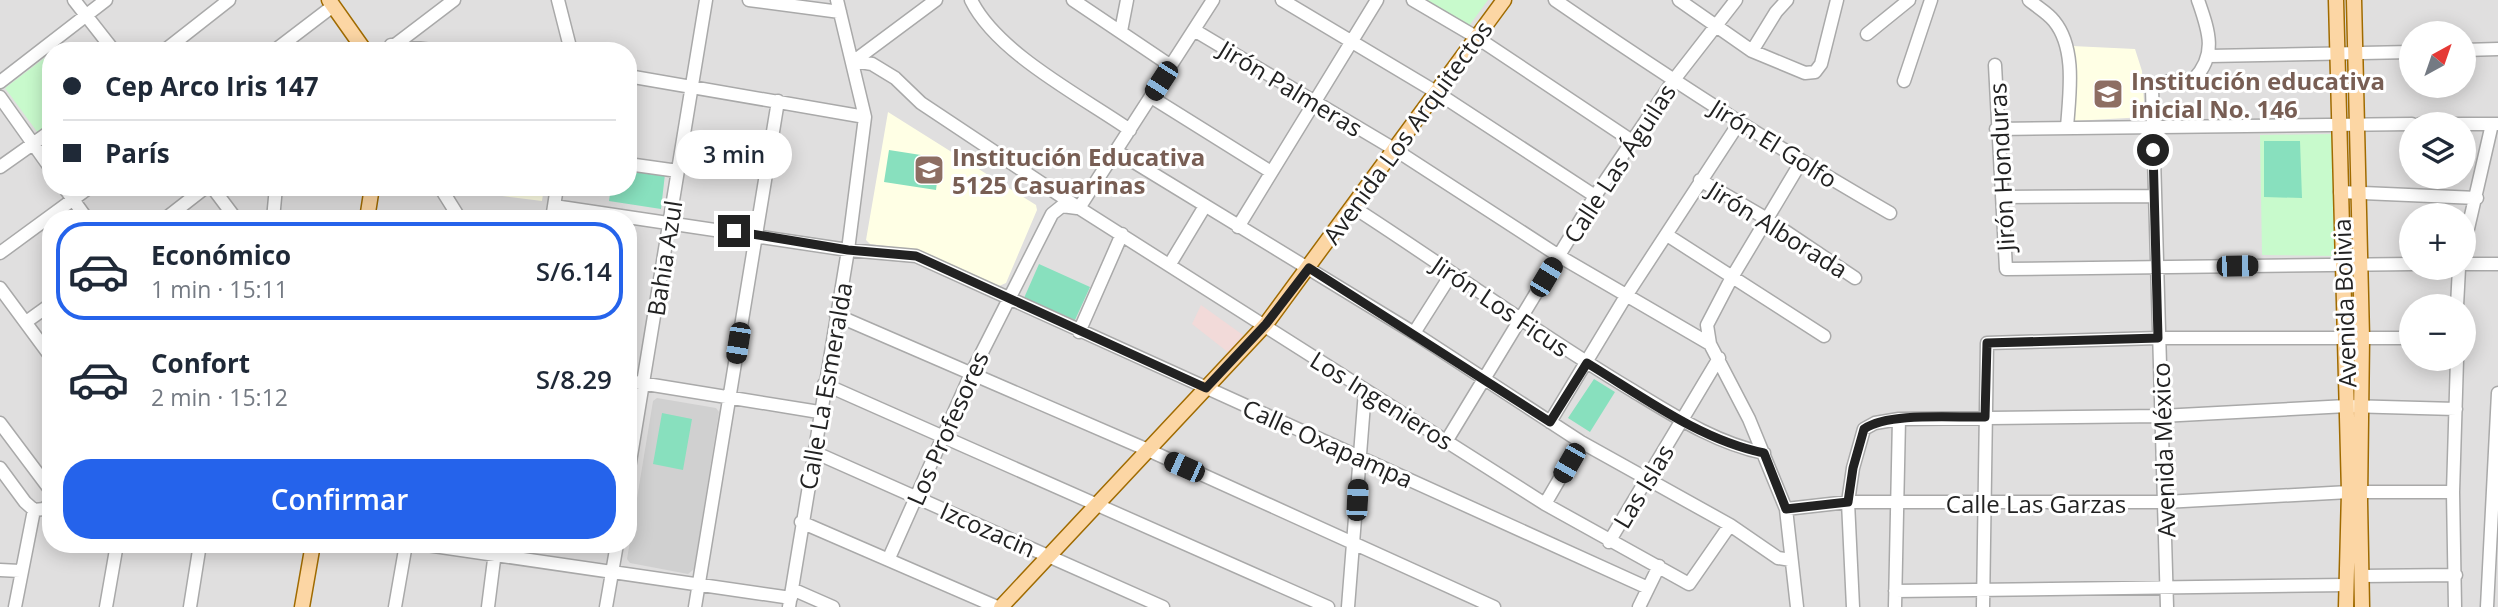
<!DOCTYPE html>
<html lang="es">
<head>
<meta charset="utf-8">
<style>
  body { margin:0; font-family:"Open Sans",sans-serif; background:#f6f6f7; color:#1f2937; height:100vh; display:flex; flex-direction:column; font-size:26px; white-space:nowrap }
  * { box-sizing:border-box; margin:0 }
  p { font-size:23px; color:#747a83 }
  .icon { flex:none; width:38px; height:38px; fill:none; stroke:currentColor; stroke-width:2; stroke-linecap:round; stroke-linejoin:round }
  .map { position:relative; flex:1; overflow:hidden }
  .side { position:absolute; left:42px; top:210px; width:595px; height:343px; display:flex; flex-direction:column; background:#fff; border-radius:28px; box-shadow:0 4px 18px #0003 }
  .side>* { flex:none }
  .hud { position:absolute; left:42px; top:42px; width:595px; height:154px; border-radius:28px; box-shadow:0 4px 18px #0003; display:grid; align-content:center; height:154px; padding:0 21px; background:#fff }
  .needle { width:46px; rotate:40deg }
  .controls { position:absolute; left:2399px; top:21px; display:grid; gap:14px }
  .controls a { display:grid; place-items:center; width:77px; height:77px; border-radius:50%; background:#fff; box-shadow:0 4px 18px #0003; font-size:35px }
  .end { position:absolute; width:32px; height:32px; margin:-16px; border:9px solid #222; background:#fff; box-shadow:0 0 0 4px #fff }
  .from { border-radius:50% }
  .bubble { position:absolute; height:49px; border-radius:24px; background:#fff; box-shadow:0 4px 18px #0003; font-size:23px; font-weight:600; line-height:49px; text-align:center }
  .car { position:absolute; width:21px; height:42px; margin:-21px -10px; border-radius:9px; box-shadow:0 0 5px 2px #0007; background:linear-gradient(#222 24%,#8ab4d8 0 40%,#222 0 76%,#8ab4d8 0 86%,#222 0) }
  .hud b { display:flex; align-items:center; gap:24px; height:66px; font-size:26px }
  .hud b+b { border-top:2px solid #e0e1e3 }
  .hud i { width:18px; height:18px; background:#1f2937 }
  ul { padding:12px 0 0; list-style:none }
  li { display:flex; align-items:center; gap:21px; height:98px; margin:0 14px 10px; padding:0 7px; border:4px solid transparent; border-radius:28px }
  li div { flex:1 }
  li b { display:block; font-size:26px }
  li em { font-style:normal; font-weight:600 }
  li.active { border-color:#2563eb }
  li>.icon { width:63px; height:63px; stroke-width:1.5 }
  .cta { display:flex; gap:14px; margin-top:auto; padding:14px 21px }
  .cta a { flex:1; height:80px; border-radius:28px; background:#2563eb; color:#fff; font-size:28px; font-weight:600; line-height:80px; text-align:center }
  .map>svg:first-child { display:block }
</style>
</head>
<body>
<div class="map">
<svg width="2498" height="607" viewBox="0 0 2498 607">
  <rect width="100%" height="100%" fill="#f2efe9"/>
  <path fill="#e0dfdf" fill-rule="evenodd" d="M0 0H2498V607H0ZM2412 33H2464V86H2412ZM51 51H628V187H51ZM2412 124H2464V177H2412ZM2412 215H2464V268H2412ZM51 219H628V544H51ZM2412 306H2464V359H2412Z"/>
  <path fill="#f2dad9" d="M1201 305 1243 335 1229 353 1192 324Z"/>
  <path fill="#ffffe5" d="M2072 46 2135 49 2142 71 2145 117 2073 121Z
    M888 112 1036 205 1037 210 1006 283 997 287 918 250 870 244 866 240Z
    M475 187H544L542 201 479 193Z"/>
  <path fill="#d0d0d0" d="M657 398 716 408 719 412 694 569 688 574 630 563 627 559 653 401Z"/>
  <path fill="#c8facc" d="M1427 0H1488L1469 26Z
    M51 53V124L38 133 5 88Z
    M2332 134 2336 256 2262 255 2260 135Z"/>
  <path fill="#88e0be" d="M2264 141H2300L2302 198 2264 197Z
    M889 150 940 158 936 190 884 182Z
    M628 169 665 174 661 209 609 201 611 187H628Z
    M1039 264 1090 287 1075 320 1024 298Z
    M1594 379 1615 392 1590 432 1568 418Z
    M662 413 692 419 683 470 653 464Z"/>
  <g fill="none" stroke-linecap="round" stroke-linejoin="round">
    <g stroke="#a9a9a9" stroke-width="15">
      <path id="minor" d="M74 0 114 51
        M558 0 571 51
        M749 0 840 12
        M971 0C997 53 1081 96 1130 130
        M1073 0 1171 66
        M1282 0 1436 92 1595 196
        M1413 0 1476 37 1632 141
        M1555 0C1664 75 1775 147 1890 213
        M1679 0 1752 51 1805 73 1815 72 1821 64 1837 0
        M2029 0C2037 7 2048 13 2054 21 2077 49 2069 96 2067 128
        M1194 30 1394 149 1559 256 1710 344
        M1121 31 1127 0
        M1867 34 1909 0
        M391 45 440 51
        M2464 50 2498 49
        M164 51 229 0
        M274 51 333 6
        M387 51 454 0
        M1752 51 1776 12 1787 0
        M2209 56 2412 52
        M854 61 872 64 895 78 921 103 1079 208 1545 504 1689 584 1730 525
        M854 61 936 0
        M1995 65 2006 269 2412 264
        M628 76 865 117
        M1904 81 1931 0
        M0 82 106 0
        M0 97 51 169
        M1151 97 1271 172
        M2420 124H2498
        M1996 129 2412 124
        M1116 151 1414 333 1581 442 1730 525 1778 558 1791 560
        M1801 162 1731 279 1707 325 1710 344 1749 419 1786 509 1848 502H2165L2349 492
        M628 164 678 171
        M0 167 51 131
        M1700 180 1767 219 1855 278
        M64 187 87 219
        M212 187 236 219
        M440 187 460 219
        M2340 192 2477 198
        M2002 197 2155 196
        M554 206 848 250 916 256 1648 588
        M1353 207C1446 267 1535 332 1630 389 1673 415 1715 443 1764 453
        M1079 208 1213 0
        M165 219 206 187
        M273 219 276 187
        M552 219 557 187
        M1238 227 1377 0
        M1667 235 1824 336
        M2464 246 2492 124
        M0 253 90 187
        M1170 264 1205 206
        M2464 264H2498
        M0 288 51 357
        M2457 306 2459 268
        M836 315 1148 450 1494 607
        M26 322 51 304
        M1079 332 1122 234
        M1414 333 1452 273
        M628 381 819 412
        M824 384 1328 607
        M1550 422 1626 296 1739 123
        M0 423 51 491
        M1447 440 1595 196 1673 81 1736 0
        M814 452 1163 607
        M0 468 25 502 34 510 15 607
        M628 474 706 0
        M2360 492H2453
        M1545 504 1581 442
        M1786 509 1797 607
        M34 510 44 509 51 503
        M801 522 997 607
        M1609 542 1719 358
        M420 544 791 598
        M889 558 971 374 1052 214 1062 206 1077 208
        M0 570 20 571
        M2361 576 2456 575
        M792 589 833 607
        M1895 591 2347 585
        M106 607 117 544
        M190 607 200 544
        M395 607 406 544
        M488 607 496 544
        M606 607 617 544
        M695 607 778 101
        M789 607 848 250 865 117 837 0
        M1348 607 1365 391
        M1639 607 1659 566
        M1853 607 1848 502 1853 468 1864 429 1875 423 1899 419 2161 416 2347 406 2456 409
        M1895 607 1899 419
        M1983 607 1987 343 2158 338H2412
        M2167 607 2152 88 2163 82 2194 79C2218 54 2208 29 2198 0
        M2455 607 2453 492 2457 359
        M2487 607 2498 393"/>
    </g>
    <g stroke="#a06b00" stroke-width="17">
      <path id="major" d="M329 0 365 51
        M2336 0 2349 492 2346 607
        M2354 0 2362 338 2360 501 2362 607
        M367 219 372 187
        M302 607 313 544
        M1001 607 1266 324 1504 0"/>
    </g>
    <use href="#minor" stroke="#fff" stroke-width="12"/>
    <use href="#major" stroke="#fcd6a4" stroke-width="14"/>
  </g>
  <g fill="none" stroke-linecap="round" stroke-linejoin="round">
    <path stroke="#222" stroke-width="9" d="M734 231 848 250 916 256 1206 388 1266 324 1309 268 1550 422 1587 363C1643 397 1700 440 1764 453L1786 509 1848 502 1853 468 1864 429C1889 412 1954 418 1985 417L1987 343 2158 338 2153 150"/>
  </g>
  <defs>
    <g id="school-square" transform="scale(1.575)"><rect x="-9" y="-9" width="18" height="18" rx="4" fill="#8d6e63" stroke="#fff"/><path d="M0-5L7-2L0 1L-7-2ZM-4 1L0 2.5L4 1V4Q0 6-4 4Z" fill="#fff"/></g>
  </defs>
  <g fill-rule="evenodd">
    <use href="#school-square" x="2108" y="94"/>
    <use href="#school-square" x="929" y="170"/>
  </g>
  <g text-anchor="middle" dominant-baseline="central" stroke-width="6" stroke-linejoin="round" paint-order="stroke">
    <g font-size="24" font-weight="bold" fill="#785e54" stroke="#fff" text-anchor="start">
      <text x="2131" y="80">Institución educativa<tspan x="2131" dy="28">inicial No. 146</tspan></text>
      <text x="952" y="156">Institución Educativa<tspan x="952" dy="28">5125 Casuarinas</tspan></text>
    </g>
    <g font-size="24" fill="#222" stroke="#fff">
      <text transform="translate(1291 88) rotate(31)">Jirón Palmeras</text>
      <text transform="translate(1407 132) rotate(-54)">Avenida Los Arquitectos</text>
      <text transform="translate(1774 143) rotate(32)">Jirón El Golfo</text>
      <text transform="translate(1619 163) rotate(-57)">Calle Las Águilas</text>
      <text transform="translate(2001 167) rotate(-93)">Jirón Honduras</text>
      <text transform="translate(1778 229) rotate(32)">Jirón Alborada</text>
      <text transform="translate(664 258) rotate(-81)">Bahia Azul</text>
      <text transform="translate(2344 303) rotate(-92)">Avenida Bolivia</text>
      <text transform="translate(1501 306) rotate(34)">Jirón Los Ficus</text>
      <text transform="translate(825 386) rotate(-80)">Calle La Esmeralda</text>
      <text transform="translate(1382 400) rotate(32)">Los Ingenieros</text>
      <text transform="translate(947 428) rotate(-66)">Los Profesores</text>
      <text transform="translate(1328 443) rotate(24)">Calle Oxapampa</text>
      <text transform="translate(2163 450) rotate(-92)">Avenida México</text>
      <text transform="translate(1643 486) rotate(-59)">Las Islas</text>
      <text x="2036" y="503">Calle Las Garzas</text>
      <text transform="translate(988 529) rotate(24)">Izcozacin</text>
    </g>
  </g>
</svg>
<div class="controls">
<a><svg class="needle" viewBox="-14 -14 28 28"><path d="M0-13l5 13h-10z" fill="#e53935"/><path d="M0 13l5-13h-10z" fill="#747a83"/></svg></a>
<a><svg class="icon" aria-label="layers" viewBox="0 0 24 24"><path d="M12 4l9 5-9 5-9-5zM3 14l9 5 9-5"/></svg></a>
<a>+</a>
<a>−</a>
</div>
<i class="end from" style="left:2153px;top:150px"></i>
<i class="end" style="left:734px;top:231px"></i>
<div class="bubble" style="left:676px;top:130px;width:116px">3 min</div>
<i class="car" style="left:1161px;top:81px;rotate:213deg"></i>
<i class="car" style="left:2237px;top:266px;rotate:89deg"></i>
<i class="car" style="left:1546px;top:277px;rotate:31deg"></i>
<i class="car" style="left:738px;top:343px;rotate:189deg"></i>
<i class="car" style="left:1569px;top:463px;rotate:210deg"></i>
<i class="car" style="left:1184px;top:467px;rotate:294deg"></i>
<i class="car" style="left:1357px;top:500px;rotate:3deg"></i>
<div class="hud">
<b><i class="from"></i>Cep Arco Iris 147</b>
<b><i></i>París</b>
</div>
<section class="side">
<ul>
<li class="active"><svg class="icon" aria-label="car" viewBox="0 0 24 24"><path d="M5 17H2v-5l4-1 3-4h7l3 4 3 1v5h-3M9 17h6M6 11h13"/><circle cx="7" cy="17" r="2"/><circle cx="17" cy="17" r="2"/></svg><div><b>Económico</b><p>1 min · 15:11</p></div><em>S/6.14</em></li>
<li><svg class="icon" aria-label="car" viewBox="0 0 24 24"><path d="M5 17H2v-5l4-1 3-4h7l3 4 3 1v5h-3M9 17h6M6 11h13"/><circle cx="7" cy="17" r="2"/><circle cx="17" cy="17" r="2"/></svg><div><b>Confort</b><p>2 min · 15:12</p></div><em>S/8.29</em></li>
</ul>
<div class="cta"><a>Confirmar</a></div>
</section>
</div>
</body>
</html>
